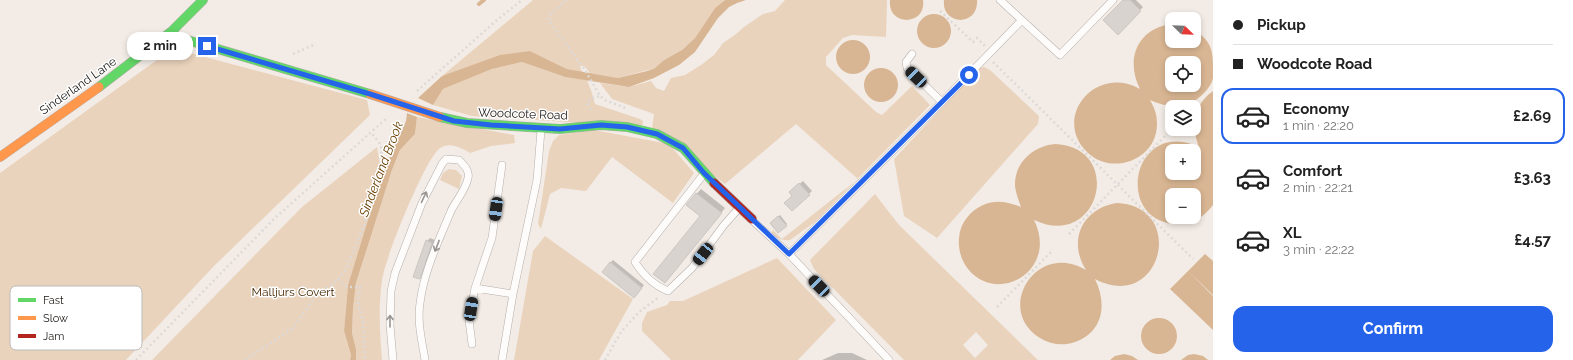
<!DOCTYPE html>
<html lang="en">
<head>
<meta charset="utf-8">
<style>
  body { margin:0; font-family:Raleway,sans-serif; background:#f6f6f6; color:#222; height:100vh; display:flex; flex-direction:column; font-size:15px; white-space:nowrap }
  * { box-sizing:border-box; margin:0 }
  p { font-size:13px; color:#767676 }
  .icon { flex:none; width:22px; height:22px; fill:none; stroke:currentColor; stroke-width:2; stroke-linecap:round; stroke-linejoin:round }
  .map { position:relative; flex:1; overflow:hidden }
  .sheet { display:flex; flex-direction:column; background:#fff; width:360px }
  .sheet>* { flex:none }
  .guide { display:grid; align-content:center; height:88px; padding:0 20px; background:#fff }
  .needle { width:26px; rotate:113deg }
  .tools { position:absolute; left:1165px; top:12px; display:grid; gap:8px }
  .tools a { display:grid; place-items:center; width:36px; height:36px; border-radius:8px; background:#fff; box-shadow:0 2px 6px #0003; font-size:20px }
  .end { position:absolute; width:18px; height:18px; margin:-9px; border:5px solid #2563eb; background:#fff; box-shadow:0 0 0 2px #fff }
  .from { border-radius:50% }
  .bubble { position:absolute; height:28px; border-radius:12px; background:#fff; box-shadow:0 2px 6px #0003; font-size:13px; font-weight:700; line-height:28px; text-align:center }
  .car { position:absolute; width:12px; height:24px; margin:-12px -6px; border-radius:5px; box-shadow:0 0 3px 1px #0007; background:linear-gradient(#222 24%,#8ab4d8 0 40%,#222 0 76%,#8ab4d8 0 86%,#222 0) }
  .guide b { display:flex; align-items:center; gap:14px; height:38px; font-size:15px }
  .guide b+b { border-top:1px solid #e0e0e0 }
  .guide i { width:10px; height:10px; background:#222 }
  ul { padding:0; list-style:none }
  li { display:flex; align-items:center; gap:12px; height:56px; margin:0 8px 6px; padding:0 12px; border:2px solid transparent; border-radius:12px }
  li div { flex:1 }
  li b { display:block; font-size:15px }
  li em { font-style:normal; font-weight:700 }
  li.current { border-color:#2563eb }
  li>.icon { width:36px; height:36px; stroke-width:1.5 }
  .action { display:flex; gap:8px; margin-top:auto; padding:8px 20px }
  .action a { flex:1; height:46px; border-radius:12px; background:#2563eb; color:#fff; font-size:16px; font-weight:700; line-height:46px; text-align:center }
  main { display:flex; flex:1; min-height:0 }
  .map>svg:first-child { display:block }
</style>
</head>
<body>
<main>
<div class="map">
<svg width="1213" height="360" viewBox="0 0 1213 360">
  <rect width="100%" height="100%" fill="#f3ece6"/>
  <path fill="#ead3bc" fill-rule="evenodd" d="M533 0H725L715 8 695 38 682 50 664 60 655 68 618 78 590 73 584 66H580L582 72 567 69 530 51 442 76Z
    M785 0H887L886 37 852 35 843 38 826 57V65L876 112 882 115 912 86 930 105 815 222 790 240C784 241 776 238 771 234L773 230 782 239 858 179 796 124 725 184 652 129 654 114 612 99 600 83 629 87 651 81 656 88 664 91 671 78 685 75 701 65 714 55 723 43 736 34 744 27 763 14 775 11Z
    M175 49 367 100 370 115 213 267 126 360H0V173L157 60Z
    M522 62 565 77 587 80 592 93 595 104 640 119 643 121 642 127 472 116 433 105 443 89 492 69Z
    M984 67 990 70 1039 116 1038 124 937 238 904 216 894 159 979 68Z
    M417 117 514 135 515 143 491 146 470 153C461 148 449 141 439 149 425 160 384 260 382 281 378 308 380 333 382 360H356V349L352 333 353 309 356 283 392 170 400 150 415 134Z
    M594 130 669 144 694 173 673 203 612 157 586 191 561 188 550 194 541 229 538 224 549 151 553 141 559 135Z
    M377 147 382 174 348 285 344 331 351 355 350 360H152L302 207Z
    M449 169 456 170 462 176 459 189 440 180 443 173Z
    M875 194 899 225 1038 360H904L814 269 810 260ZM976 332 988 345 975 358 963 345Z
    M545 236 633 299 599 360H514L533 251Z
    M777 258 836 320 798 360H671L642 331V323L647 312 667 305 670 301H683Z"/>
  <path fill="#d9b693" fill-rule="evenodd" d="M725 0H746L737 3 729 7 718 18 695 52 679 65 654 78 629 87 565 77 522 62 492 69 443 89 433 105 418 98 442 76 500 55 530 51 567 69 618 78 647 71 655 68 664 60 682 50 695 38 715 8Z
    M890 0H923C927 26 887 27 890 0Z
    M944 0H977C979 27 941 26 944 0Z
    M917 31a17 17 0 1 1 34 0a17 17 0 1 1-34 0Z
    M1172 24V41H1194V30C1209 39 1213 48 1213 65 1213 69 1213 74 1213 78 1212 83 1208 89 1204 93 1189 109 1169 109 1150 100 1154 107 1157 114 1157 123 1158 159 1112 177 1087 152 1052 118 1095 64 1140 89 1125 60 1137 28 1172 24ZM1172 63H1194V85H1172Z
    M836 57a17 17 0 1 1 34 0a17 17 0 1 1-34 0Z
    M864 85a17 17 0 1 1 34 0a17 17 0 1 1-34 0Z
    M1213 91V205C1204 217 1192 225 1177 224 1113 222 1132 117 1199 147 1191 127 1193 105 1213 91ZM1172 151H1194V173H1172ZM1172 195H1194V217H1172Z
    M407 113 417 117 415 134 400 150 392 170 356 283 353 309 352 333 356 349V360H350L351 355 344 331 348 285 382 174 406 121Z
    M1055 144C1125 147 1100 251 1034 220 1059 270 998 306 968 269 961 260 958 249 959 238 960 223 970 211 983 205 996 199 1009 202 1021 207 1019 201 1016 194 1015 186 1014 163 1033 146 1055 144Z
    M1117 203C1188 206 1161 314 1095 279 1107 303 1104 332 1075 342 1064 346 1051 345 1040 338 994 310 1036 240 1086 270 1067 240 1083 208 1117 203Z
    M1205 254 1213 261V295L1188 271Z
    M1188 271 1213 296V330L1170 289Z
    M1141 336a18 18 0 1 1 36 0a18 18 0 1 1-36 0Z
    M1124 354 1132 356 1138 360H1110L1115 356Z
    M1194 354 1203 356 1208 360H1181L1188 355Z"/>
  <path fill="#0003" d="M1124 0H1136L1143 7 1118 33Z
    M803 181 812 191 792 210 794 196 790 192Z
    M701 189 725 208 669 277 702 216 688 204Z
    M780 215 787 224 779 232 771 223Z
    M430 238 435 240 422 275 419 278 427 241Z
    M613 260 644 285 637 294 610 263Z
    M838 353H852L867 360H822Z"/>
  <g fill="none" stroke-linecap="round" stroke-linejoin="round">
    <path stroke="#d9b693" stroke-width="4" d="M479 4 484 0"/>
  </g>
  <path fill="#d8d3ce" stroke="#cbc6c1" d="M1123 0H1130L1141 11 1118 35 1103 20Z
    M799 183 810 195 792 211 784 203 792 196 789 192Z
    M696 193 722 213 665 283 653 274 700 216 686 205Z
    M778 216 787 226 778 233 770 223Z
    M426 240 432 243 420 279 413 277Z
    M610 262 642 288 634 298 602 272Z"/>
  <g fill="none" stroke-linecap="round" stroke-linejoin="round">
    <g stroke="#b4aeaa" stroke-width="8">
      <path id="lane" d="M1000 0 1060 55 1113 0
        M912 54 906 62 907 68 942 102
        M703 175 635 262C643 275 653 285 668 291L692 268 724 225 739 208
        M753 221 789 254 889 360
        M789 254 942 102 1021 21
        M475 288 513 294
        M472 344 469 320 475 288 492 238 502 165
        M393 360 390 325 391 291 395 273 422 203 442 164 446 159 459 160C464 165 470 171 468 178 466 190 456 200 451 211 439 240 424 271 420 303 417 322 422 341 425 360
        M502 360 513 294 537 180 541 130"/>
    </g>
    <g stroke="#b4aeaa" stroke-width="10">
      <path id="fast" d="M172 31 177 37 370 94
        M99 87 172 31 203 0
        M440 117 467 123 560 129 601 125 627 127 657 134 683 148 714 183"/>
    </g>
    <g stroke="#b4aeaa" stroke-width="10">
      <path id="slow" d="M0 157 99 87"/>
    </g>
    <g stroke="#b4aeaa" stroke-width="10">
      <path id="jam" d="M714 183 752 219"/>
    </g>
    <path stroke="#dcd9d8" stroke-width="2.5" stroke-dasharray="2 3" stroke-linecap="butt" d="M566 0 550 15 549 21 585 70 600 96 605 100 628 109
      M940 11 973 42 977 38 985 46
      M293 54 316 44
      M993 62 1193 259
      M417 91 497 20 522 0
      M591 110 587 103 593 98 600 96
      M1069 234 1170 131
      M338 279 347 287H360L358 304 363 320 365 360
      M997 307 1053 250
      M136 360 275 218 388 117
      M245 360 293 328 317 294 334 283 344 273 365 223 382 166 381 145 371 132
      M605 360 621 332 639 312 659 297"/>
    <use href="#lane" stroke="#fdfcfb" stroke-width="7"/>
    <use href="#fast" stroke="#63d668" stroke-width="9"/>
    <use href="#slow" stroke="#ff974d" stroke-width="9"/>
    <use href="#jam" stroke="#b3261e" stroke-width="9"/>
    <g stroke="#b4aeaa" stroke-width="10" stroke-linecap="butt">
      <path id="slow-bridge" d="M370 94 440 117"/>
    </g>
    <use href="#slow-bridge" stroke="#ff974d" stroke-width="9"/>
  </g>
  <defs><path id="oneway-shaft" d="M-6 0H5M1.5-3L5.5 0L1.5 3" fill="none" stroke-width="1.6" stroke-linecap="round" stroke-linejoin="round"/></defs>
  <g stroke="#989593">
    <use href="#oneway-shaft" transform="translate(424 197) rotate(-65)"/>
    <use href="#oneway-shaft" transform="translate(437 246) rotate(111)"/>
    <use href="#oneway-shaft" transform="translate(390 321) rotate(-90)"/>
  </g>
  <g fill="none" stroke-linecap="round" stroke-linejoin="round">
    <path stroke="#2563eb" stroke-width="5" d="M207 46 370 94 454 121 491 125 560 129 601 125 627 127 657 134 683 148 704 173 789 254 969 75"/>
  </g>
  <g text-anchor="middle" dominant-baseline="central" stroke-width="3" stroke-linejoin="round" paint-order="stroke">
    <g font-size="12" fill="#1c1814" stroke="#fff">
      <text transform="translate(78 86) rotate(-35)">Sinderland Lane</text>
      <text transform="translate(523 114) rotate(2)">Woodcote Road</text>
    </g>
    <g font-size="12" fill="#462700" stroke="#fff">
      <text x="293" y="292">Malljurs Covert</text>
    </g>
    <g font-size="13" font-style="italic" fill="#6b3f00" stroke="#fff">
      <text transform="translate(381 169) rotate(-69)">Sinderland Brook</text>
    </g>
  </g>
  <rect x="10" y="286" width="132" height="64" rx="6" fill="#fff" stroke="#bbbab8" stroke-width="1"/>
  <rect x="18" y="298" width="18" height="4" fill="#63d668"/>
  <rect x="18" y="316" width="18" height="4" fill="#ff974d"/>
  <rect x="18" y="334" width="18" height="4" fill="#b3261e"/>
  <g font-size="11" fill="#1c1814">
    <text x="43" y="304">Fast</text>
    <text x="43" y="322">Slow</text>
    <text x="43" y="340">Jam</text>
  </g>
</svg>
<div class="tools">
<a><svg class="needle" viewBox="-14 -14 28 28"><path d="M0-13l5 13h-10z" fill="#e53935"/><path d="M0 13l5-13h-10z" fill="#767676"/></svg></a>
<a><svg class="icon" aria-label="locate" viewBox="0 0 24 24"><circle cx="12" cy="12" r="6"/><path d="M12 2v4M12 18v4M2 12h4M18 12h4"/></svg></a>
<a><svg class="icon" aria-label="layers" viewBox="0 0 24 24"><path d="M12 4l9 5-9 5-9-5zM3 14l9 5 9-5"/></svg></a>
<a>+</a>
<a>−</a>
</div>
<i class="end from" style="left:969px;top:75px"></i>
<i class="end" style="left:207px;top:46px"></i>
<div class="bubble" style="left:127px;top:32px;width:66px">2 min</div>
<i class="car" style="left:916px;top:77px;rotate:314deg"></i>
<i class="car" style="left:496px;top:209px;rotate:188deg"></i>
<i class="car" style="left:703px;top:254px;rotate:218deg"></i>
<i class="car" style="left:819px;top:286px;rotate:316deg"></i>
<i class="car" style="left:471px;top:309px;rotate:9deg"></i>
</div>
<section class="sheet">
<div class="guide">
<b><i class="from"></i>Pickup</b>
<b><i></i>Woodcote Road</b>
</div>
<ul>
<li class="current"><svg class="icon" aria-label="car" viewBox="0 0 24 24"><path d="M5 17H2v-5l4-1 3-4h7l3 4 3 1v5h-3M9 17h6M6 11h13"/><circle cx="7" cy="17" r="2"/><circle cx="17" cy="17" r="2"/></svg><div><b>Economy</b><p>1 min · 22:20</p></div><em>£2.69</em></li>
<li><svg class="icon" aria-label="car" viewBox="0 0 24 24"><path d="M5 17H2v-5l4-1 3-4h7l3 4 3 1v5h-3M9 17h6M6 11h13"/><circle cx="7" cy="17" r="2"/><circle cx="17" cy="17" r="2"/></svg><div><b>Comfort</b><p>2 min · 22:21</p></div><em>£3.63</em></li>
<li><svg class="icon" aria-label="car" viewBox="0 0 24 24"><path d="M5 17H2v-5l4-1 3-4h7l3 4 3 1v5h-3M9 17h6M6 11h13"/><circle cx="7" cy="17" r="2"/><circle cx="17" cy="17" r="2"/></svg><div><b>XL</b><p>3 min · 22:22</p></div><em>£4.57</em></li>
</ul>
<div class="action"><a>Confirm</a></div>
</section>
</main>
</body>
</html>
